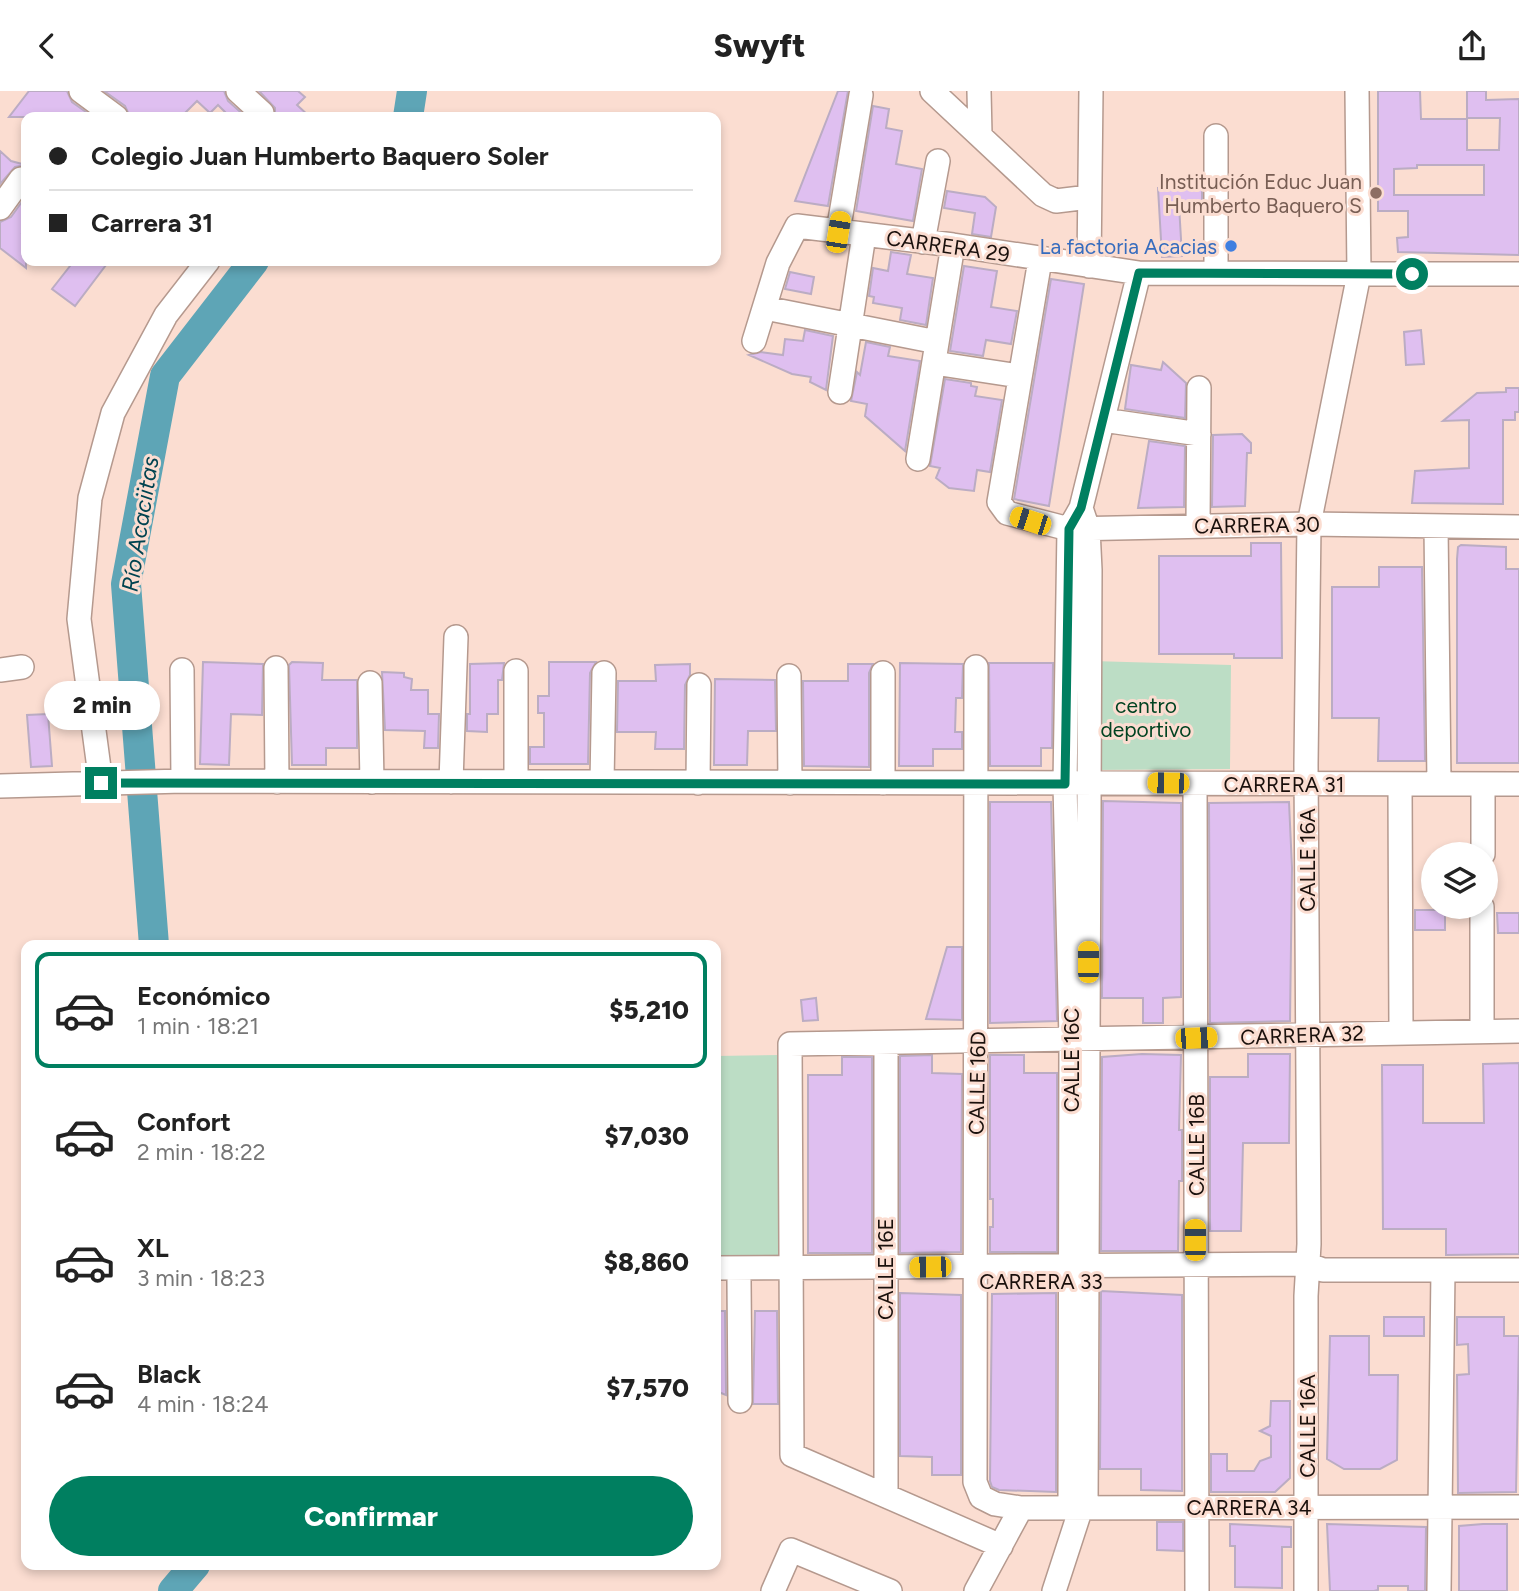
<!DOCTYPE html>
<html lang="es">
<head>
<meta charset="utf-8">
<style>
  body { margin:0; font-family:Figtree,sans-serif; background:#f6f6f6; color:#222; height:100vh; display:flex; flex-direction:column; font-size:26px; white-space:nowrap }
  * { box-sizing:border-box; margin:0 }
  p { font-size:23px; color:#767676 }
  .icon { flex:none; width:38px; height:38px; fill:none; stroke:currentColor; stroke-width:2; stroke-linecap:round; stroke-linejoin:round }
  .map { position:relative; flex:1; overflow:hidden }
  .details { position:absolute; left:21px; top:849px; width:700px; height:630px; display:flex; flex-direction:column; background:#fff; border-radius:14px; box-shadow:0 4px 10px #0003 }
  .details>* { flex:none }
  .guide { position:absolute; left:21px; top:21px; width:700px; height:154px; border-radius:14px; box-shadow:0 4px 10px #0003; display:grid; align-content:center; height:154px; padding:0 28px; background:#fff }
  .fabs { position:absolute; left:1421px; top:751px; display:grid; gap:14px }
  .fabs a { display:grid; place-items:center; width:77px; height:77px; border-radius:50%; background:#fff; box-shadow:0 4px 10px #0003; font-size:35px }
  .end { position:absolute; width:32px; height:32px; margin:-16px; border:9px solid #007f60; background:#fff; box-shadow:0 0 0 4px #fff }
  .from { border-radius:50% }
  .bubble { position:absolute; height:49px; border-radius:24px; background:#fff; box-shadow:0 4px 10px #0003; font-size:23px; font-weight:800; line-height:49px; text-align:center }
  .car { position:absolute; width:21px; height:42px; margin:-21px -10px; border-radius:9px; box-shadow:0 0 5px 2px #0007; background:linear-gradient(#f5c518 24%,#345 0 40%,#f5c518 0 76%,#345 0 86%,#f5c518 0) }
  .guide b { display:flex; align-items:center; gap:24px; height:66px; font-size:26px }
  .guide b+b { border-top:2px solid #e0e0e0 }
  .guide i { width:18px; height:18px; background:#222 }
  ul { padding:12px 0 0; list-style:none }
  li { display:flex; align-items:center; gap:21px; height:116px; margin:0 14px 10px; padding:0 14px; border:4px solid transparent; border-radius:14px }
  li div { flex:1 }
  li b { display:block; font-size:26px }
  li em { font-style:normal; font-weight:800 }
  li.on { border-color:#007f60 }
  li>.icon { width:63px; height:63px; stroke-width:1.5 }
  .action { display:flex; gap:14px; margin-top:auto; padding:14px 28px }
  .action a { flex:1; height:80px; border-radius:42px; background:#007f60; color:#fff; font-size:28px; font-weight:800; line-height:80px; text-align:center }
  header { display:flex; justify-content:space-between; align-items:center; height:91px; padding:0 28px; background:#fff; font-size:32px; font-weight:800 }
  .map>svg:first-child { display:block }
</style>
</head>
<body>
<header><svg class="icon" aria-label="back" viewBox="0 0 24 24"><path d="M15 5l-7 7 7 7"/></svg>Swyft<svg class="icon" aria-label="share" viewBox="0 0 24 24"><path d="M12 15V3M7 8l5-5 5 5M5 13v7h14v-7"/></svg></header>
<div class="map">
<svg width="1519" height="1500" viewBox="0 0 1519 1500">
  <rect width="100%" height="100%" fill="#fbddd1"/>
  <path fill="#bcddc5" d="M1092 570 1231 574 1230 678 1091 679Z
    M780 964 784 1169H716V965Z"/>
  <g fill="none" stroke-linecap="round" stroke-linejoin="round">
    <path stroke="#5ea5b6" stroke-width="30" d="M408 26 412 0
      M154 854 126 493 165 285 254 170
      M173 1500 195 1474"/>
  </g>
  <path fill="#dfbff0" stroke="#bbacc3" stroke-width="2" fill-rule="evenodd" d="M29 0H67L72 11 93 26H9Z
    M104 0H224L228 10 246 26H230L218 14 210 22 197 10 181 26H130L125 15Z
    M259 0H298L305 6 297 14 310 26H275V17Z
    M838 0H848L828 115 795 110Z
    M1378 0H1420L1421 28H1467V59H1499L1500 27H1467V0H1486V9L1519 8V164L1398 161 1397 147 1408 146V120H1378ZM1417 74H1484V104H1394V78L1417 77Z
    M873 15 889 18 886 37 902 40 896 73 922 78 913 130 856 120Z
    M0 60 11 70 26 74 15 76 0 93Z
    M1202 95V113L1179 114 1182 165 1162 166 1158 97Z
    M947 100 985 106 996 116 991 146 972 143 975 122 944 117Z
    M26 105V136L22 142 26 145V177L0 157V131L11 126Z
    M891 161 911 164 907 183 933 187 926 234 900 229 902 217 873 212 874 206 869 205 873 177 888 180Z
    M74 170H109L75 215 52 198Z
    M964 175 997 180 991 216 1017 220 1011 253 986 249 983 265 950 260Z
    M790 181 814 186 811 203 785 198Z
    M1051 188 1084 193 1049 415 1014 408Z
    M805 239 833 245 826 299 810 291 811 286 792 283 749 264 761 261 783 264 785 248 803 250Z
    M1421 239 1424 273 1406 274 1404 241Z
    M866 251 890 256 888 265 920 270 905 360 865 325 867 313 851 310 857 281 860 284Z
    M1163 271 1186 292 1185 327 1125 318 1131 274 1161 279Z
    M945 288 971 292V295L977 296 975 305 1002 309 990 381 977 379 974 400 949 397 936 387 940 377 930 375Z
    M1506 297H1519V321H1515V329H1503V413L1412 412 1415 380 1469 377V329L1443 330 1477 302 1506 301Z
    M1242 343 1251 352V362H1247L1245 415 1212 416 1213 344Z
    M1149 350 1185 355 1184 416 1138 417Z
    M1251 452H1281L1282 567H1234V563H1159V465H1251Z
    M1461 454 1506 456V478H1519V672H1457V468L1458 456Z
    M1379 476H1422L1425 670H1378L1379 627H1332V496H1379Z
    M203 571 263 573 262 624 231 623 229 674 200 673Z
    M292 571 323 572 322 589H357V657H326V674H292L289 574Z
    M549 571H596L590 582 588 673H530V656H544V622H538V605H549Z
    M504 572 502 589H498V623H487V641L467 640V623H470V573Z
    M900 572 963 573 962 607H956L955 641H962V658H933V675H899Z
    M989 572H1053L1052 657H1041V675H990Z
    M690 573V584L685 594 684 658H655L656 641H617L618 590H656L655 574Z
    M848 573H873L869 582V676L804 675 803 590H848Z
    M382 581 404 582V586L412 588 411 599H428V623H439L438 657H424L425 640 385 639Z
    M715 588 775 589 776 640H748L747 674H714Z
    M48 623 52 675 31 676 27 624Z
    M1103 710 1181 712V906L1163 907V932H1143V907H1102Z
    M990 711H1051L1057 930 990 932Z
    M1289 711 1292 777 1290 930 1210 932 1209 712Z
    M1415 819H1445V839H1415Z
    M1497 822H1519V842H1498Z
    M947 856H962V929L926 928Z
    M816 907 818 929 803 930 801 909Z
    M1142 963 1181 964 1179 1039H1182V1090H1179L1178 1160H1101L1102 966Z
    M1248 963H1290L1289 1052H1243L1241 1140H1210V986H1248Z
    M932 964V982L962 983 961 1161 900 1162V965Z
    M990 964H1024V982H1057V1161H990V1136H993V1108H990Z
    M842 966H872V1162H808V984H842Z
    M1519 972V1163L1446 1164V1138H1383L1382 974H1423V1032H1484L1483 973Z
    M1101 1200 1182 1204V1400L1141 1399V1378H1100Z
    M900 1202 961 1204V1384H932V1366L900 1365Z
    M1056 1202V1401L999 1399 992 1396 990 1390 992 1203Z
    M716 1220H725L726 1304 716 1300Z
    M755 1220H777L778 1313H753Z
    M1384 1226H1424V1245H1384Z
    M1457 1226H1504V1245H1519L1516 1401 1458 1402 1457 1284 1469 1283 1468 1253 1457 1254Z
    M1330 1245H1369V1284H1398L1397 1369 1380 1378H1344L1327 1368Z
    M1271 1310H1290V1387L1275 1401H1211V1363H1227V1380H1254L1260 1370 1271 1366V1345L1260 1340 1270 1335Z
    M1157 1431H1183V1460L1157 1459Z
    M1230 1433 1291 1436V1456H1282V1497L1235 1496V1455H1230Z
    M1327 1433 1426 1436 1425 1500H1408V1495H1378V1499L1374 1500H1330Z
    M1483 1433H1507V1500H1459V1435Z"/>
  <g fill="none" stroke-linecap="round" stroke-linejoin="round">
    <g stroke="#b5998e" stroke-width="26">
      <path id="minor" d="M81 0 116 26
        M238 0 262 22
        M932 0 1043 104 1056 110 1089 106
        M979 0 980 43
        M0 117 21 88
        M838 141 861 4
        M923 151 938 70
        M1040 169 999 411 1007 422 1069 438 1309 433 1519 436
        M1089 175 1091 0
        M1216 181V45
        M765 217 937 251
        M754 250 778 172 797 135 953 154 1139 182 1519 183
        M934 272 1019 285
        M840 301 864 144
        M1103 329 1199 343
        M918 368 953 154
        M1081 417 1088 438 1090 479 1086 1416
        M1198 434 1199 297
        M1436 435 1439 693
        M976 576 975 1391 981 1406 995 1413 1021 1417 1519 1416
        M276 577 277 691
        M0 579 22 576
        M182 579 183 690
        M516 580V691
        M789 585 790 692
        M370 592 372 691
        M451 691 456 546
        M602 691 604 582
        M101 692 79 528 90 407 113 322 166 224 208 170
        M698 692 699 594
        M883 692V582
        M1195 693 1197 1500
        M1400 693 1401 941
        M0 695 183 690 1519 693
        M1483 763V693
        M1482 940V816
        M716 1177 1307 1173 1323 1179H1519
        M739 1190 740 1310
        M886 1404V952
        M1070 1417 1071 949 1065 693 1069 438 1081 417 1139 182
        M1001 1455 792 1364 790 953 1519 940
        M773 1500 791 1459 890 1500
        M976 1500 1021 1417
        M1054 1500 1081 1417
        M1306 1500V1205L1309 1153 1306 674 1309 433 1359 183 1357 0
        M1439 1500 1443 1179"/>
    </g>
    <use href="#minor" stroke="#fff" stroke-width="23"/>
  </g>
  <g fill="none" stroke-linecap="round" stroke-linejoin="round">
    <path stroke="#007f60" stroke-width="9" d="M101 692 1065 693 1069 438 1081 417 1139 182 1412 183"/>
  </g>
  <circle fill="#8d6e63" stroke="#fbddd1" stroke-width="2.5" cx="1376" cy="102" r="7"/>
  <circle fill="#3f7fe0" stroke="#fbddd1" stroke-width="2.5" cx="1231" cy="155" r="7"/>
  <g text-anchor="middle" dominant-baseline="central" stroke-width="6" stroke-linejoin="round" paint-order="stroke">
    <g font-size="21" fill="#785e54" stroke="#fbddd1" text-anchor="end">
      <text x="1362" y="90">Institución Educ Juan<tspan x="1362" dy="24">Humberto Baquero S</tspan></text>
    </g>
    <g font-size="21" fill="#1a100c" stroke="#fbddd1">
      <text transform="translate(948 155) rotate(8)">CARRERA 29</text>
      <text transform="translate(1257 434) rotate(-1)">CARRERA 30</text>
      <text x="1284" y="693">CARRERA 31</text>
      <text transform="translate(1307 769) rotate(-90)">CALLE 16A</text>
      <text transform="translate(1302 944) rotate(-2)">CARRERA 32</text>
      <text transform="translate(1071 969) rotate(-90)">CALLE 16C</text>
      <text transform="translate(977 992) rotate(-89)">CALLE 16D</text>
      <text transform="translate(1196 1054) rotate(-90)">CALLE 16B</text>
      <text transform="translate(885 1178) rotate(-90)">CALLE 16E</text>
      <text x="1041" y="1190">CARRERA 33</text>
      <text transform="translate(1307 1335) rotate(-90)">CALLE 16A</text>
      <text x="1249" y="1416">CARRERA 34</text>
    </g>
    <g font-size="21" fill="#366cbe" stroke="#fbddd1" text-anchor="end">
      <text x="1217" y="155">La factoria Acacias</text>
    </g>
    <g font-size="21" fill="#014321" stroke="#fbddd1">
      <text x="1146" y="614">centro<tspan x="1146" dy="24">deportivo</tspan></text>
    </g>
    <g font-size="23" font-style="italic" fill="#004350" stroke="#fbddd1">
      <text transform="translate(140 433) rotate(-81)">Río Acaciitas</text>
    </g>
  </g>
</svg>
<div class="fabs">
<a><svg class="icon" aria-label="layers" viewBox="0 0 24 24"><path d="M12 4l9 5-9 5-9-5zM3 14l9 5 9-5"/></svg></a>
</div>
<i class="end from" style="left:1412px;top:183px"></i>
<i class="end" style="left:101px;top:692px"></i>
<div class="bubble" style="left:44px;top:590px;width:116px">2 min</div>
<i class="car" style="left:838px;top:141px;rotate:9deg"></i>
<i class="car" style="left:1030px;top:430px;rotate:288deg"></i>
<i class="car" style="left:1168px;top:692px;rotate:271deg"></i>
<i class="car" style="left:1088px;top:871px;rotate:0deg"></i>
<i class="car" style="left:1196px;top:947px;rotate:88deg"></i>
<i class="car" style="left:1195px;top:1149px;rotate:0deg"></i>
<i class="car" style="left:930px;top:1176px;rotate:269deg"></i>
<div class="guide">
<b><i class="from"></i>Colegio Juan Humberto Baquero Soler</b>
<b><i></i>Carrera 31</b>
</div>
<section class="details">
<ul>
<li class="on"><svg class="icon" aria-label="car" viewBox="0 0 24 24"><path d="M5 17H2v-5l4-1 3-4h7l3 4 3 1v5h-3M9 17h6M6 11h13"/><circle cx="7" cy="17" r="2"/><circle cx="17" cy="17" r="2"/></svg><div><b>Económico</b><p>1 min · 18:21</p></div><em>$5,210</em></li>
<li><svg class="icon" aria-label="car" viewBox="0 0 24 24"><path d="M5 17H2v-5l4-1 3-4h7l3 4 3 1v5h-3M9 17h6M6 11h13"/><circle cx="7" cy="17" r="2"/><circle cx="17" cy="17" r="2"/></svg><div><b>Confort</b><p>2 min · 18:22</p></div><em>$7,030</em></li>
<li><svg class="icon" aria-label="car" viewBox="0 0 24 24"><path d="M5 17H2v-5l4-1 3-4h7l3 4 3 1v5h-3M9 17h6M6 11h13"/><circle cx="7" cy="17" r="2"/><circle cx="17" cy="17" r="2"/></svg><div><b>XL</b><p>3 min · 18:23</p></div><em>$8,860</em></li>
<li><svg class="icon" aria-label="car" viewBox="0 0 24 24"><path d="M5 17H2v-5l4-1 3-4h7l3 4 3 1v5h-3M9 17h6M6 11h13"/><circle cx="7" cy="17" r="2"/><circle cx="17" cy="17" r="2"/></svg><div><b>Black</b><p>4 min · 18:24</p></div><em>$7,570</em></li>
</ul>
<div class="action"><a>Confirmar</a></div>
</section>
</div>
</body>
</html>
